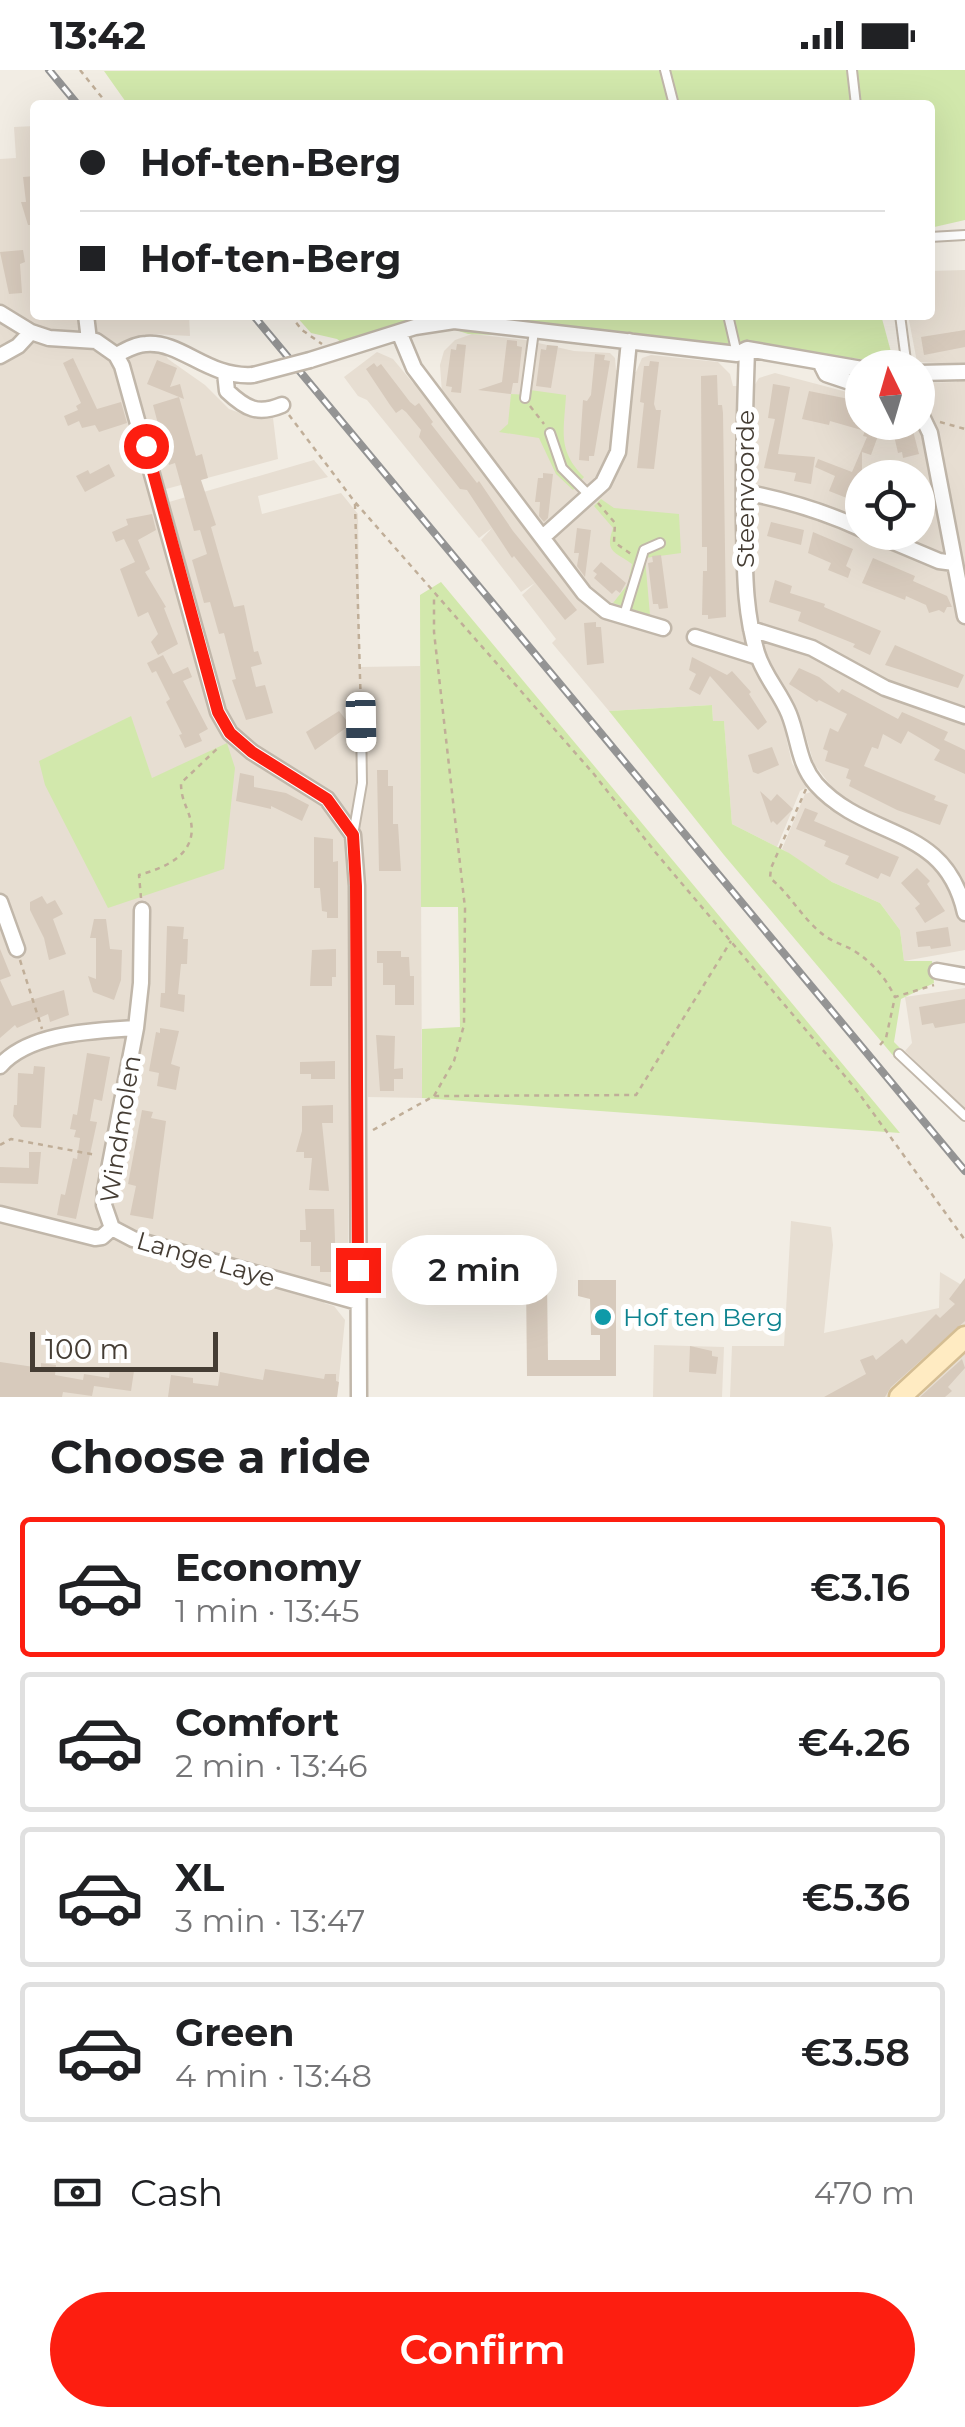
<!DOCTYPE html>
<html lang="en">
<head>
<meta charset="utf-8">
<style>
  body { margin:0; font-family:Montserrat,sans-serif; background:#f2f2f2; color:#202124; height:100vh; display:flex; flex-direction:column; font-size:38px; white-space:nowrap }
  * { box-sizing:border-box; margin:0 }
  p { font-size:32px; color:#757577 }
  .icon { flex:none; width:55px; height:55px; fill:none; stroke:currentColor; stroke-width:2; stroke-linecap:round; stroke-linejoin:round }
  .map { position:relative; height:1327px; overflow:hidden }
  .sheet { display:flex; flex-direction:column; background:#fff; flex:1 }
  .sheet>* { flex:none }
  .guide { position:absolute; left:30px; top:30px; width:905px; height:220px; border-radius:10px; box-shadow:0 10px 40px #0002; display:grid; align-content:center; height:220px; padding:0 50px; background:#fff }
  .needle { width:65px; rotate:355deg }
  .controls { position:absolute; left:845px; top:280px; display:grid; gap:20px }
  .controls a { display:grid; place-items:center; width:90px; height:90px; border-radius:50%; background:#fff; box-shadow:0 10px 40px #0002; font-size:50px }
  .scale { position:absolute; left:30px; bottom:25px; width:188px; box-sizing:border-box; padding-left:10px; border:5px solid #453d34; border-top:0; font-size:28px; line-height:35px; white-space:nowrap; color:#453d34; -webkit-text-stroke:8px #fff; paint-order:stroke }
  .end { position:absolute; width:45px; height:45px; margin:-22px; border:12px solid #fd1e10; background:#fff; box-shadow:0 0 0 5px #fff }
  .from { border-radius:50% }
  .bubble { position:absolute; height:70px; border-radius:35px; background:#fff; box-shadow:0 10px 40px #0002; font-size:32px; font-weight:600; line-height:70px; text-align:center }
  .car { position:absolute; width:30px; height:60px; margin:-30px -15px; border-radius:12px; box-shadow:0 0 8px 2px #0007; background:linear-gradient(#fff 24%,#345 0 40%,#fff 0 76%,#345 0 86%,#fff 0) }
  .guide b { display:flex; align-items:center; gap:35px; height:95px; font-size:38px }
  .guide b+b { border-top:2px solid #e0e0e0 }
  .guide i { width:25px; height:25px; background:#202124 }
  ul { padding:0; list-style:none }
  li { display:flex; align-items:center; gap:30px; height:140px; margin:0 20px 15px; padding:0 30px; border:5px solid #e0e0e0; border-radius:10px }
  li div { flex:1 }
  li b { display:block; font-size:38px }
  li em { font-style:normal; font-weight:600 }
  li.current { border-color:#fd1e10 }
  li>.icon { width:90px; height:90px; stroke-width:1.5 }
  h2 { padding:0 50px; font-size:45px; line-height:120px }
  .pay { display:flex; align-items:center; gap:25px; height:110px; padding:0 50px; font-size:38px }
  .pay p { margin-inline-start:auto }
  .action { display:flex; gap:20px; margin-top:auto; padding:20px 50px }
  .action a { flex:1; height:115px; border-radius:60px; background:#fd1e10; color:#fff; font-size:40px; font-weight:600; line-height:115px; text-align:center }
  .status { display:flex; justify-content:space-between; align-items:center; height:70px; padding:0 50px; background:#fff; direction:ltr }
  .status svg { height:28px; fill:currentColor }
  .map>svg:first-child { display:block }
</style>
</head>
<body>
<div class="status"><b>13:42</b><svg viewBox="0 0 49 12"><path d="M0 12V9h3v3zM5 12V6h3v6zM10 12V3h3v9zM15 12V0h3v12zM26 1h20v11H26zM47 4h2v5h-2z"/></svg></div>
<div class="map">
<svg width="965" height="1327" viewBox="0 0 965 1327">
  <rect width="100%" height="100%" fill="#f2ede4"/>
  <path fill="#e7ded2" fill-rule="evenodd" d="M35 56V245H79L81 260 91 245H189L190 266 153 264 168 289 205 315 229 339 257 349 273 348 278 389 166 419 169 432 314 390 328 407 258 426 262 444 341 423 358 444 360 597 420 596 422 1028 368 1027 366 956 348 957V1211L340 1218 330 1216 324 1233 334 1236 345 1250 337 1327H0V89L16 88 14 57ZM130 646 152 709 227 674 108 837Z
    M965 200V880L904 891 900 860 880 833 832 812 782 779 805 724 811 722 830 740 835 721 814 694 802 653 786 667 792 693 807 717 800 721 777 777 732 754 724 652 713 651 712 635 609 641 552 573 556 569 522 525 535 513 521 522 481 470 492 458 479 468 367 330 358 326 344 307 377 282 393 289 413 313 442 323 440 295 444 281 455 270 472 264 525 270 574 281 610 283 615 288 616 300 636 302 642 288 651 285 718 292 730 304 733 316H754L759 308 775 303 862 326V352H932L924 313 957 312 956 294 917 292 908 245H930V201ZM862 408H918V462H862Z
    M965 918V1039L905 981 912 973 905 927Z
    M791 1151 831 1157 833 1175 824 1263 939 1238 940 1202 965 1217V1327H730L732 1276H784Z
    M654 1275 724 1277 722 1327H653Z"/>
  <path fill="#d2e8ac" d="M965 0V150L930 158V35H128L104 1Z
    M295 245H881L894 293 733 274 468 264 416 247 363 266 346 276 337 269 311 263Z
    M530 320 566 325C564 362 557 380 584 407L573 420 556 404 539 368 499 362 508 354 511 324 528 325Z
    M601 429 614 438 679 444 681 483 645 488 650 545 613 533 628 514 632 494C613 481 605 482 613 458L594 436Z
    M441 512 900 1063 422 1028V959L460 957 458 837H421L420 525Z
    M712 635 713 651H724L732 754 789 783 832 812 880 833 900 860 904 891H932L934 913 901 929 894 972 904 982 896 989 724 785 609 641Z
    M131 646 152 708 227 673 235 698 224 799 108 838 45 715 39 691Z"/>
  <path fill="#d7cabc" d="M35 106V155H28L21 132H26L23 107Z
    M23 180 25 192 20 194 22 223 9 224 0 182Z
    M965 260V277L924 285 921 267Z
    M507 270 517 271V276L522 277 518 313H513L511 324 478 320 502 312Z
    M457 274 466 275 461 323 451 322 452 317 446 316 451 279 456 280Z
    M547 275 558 276 551 318 536 316 541 279 546 280Z
    M595 284 605 285 604 290 610 291 594 386H589V391L579 390 583 330 587 331 591 325Z
    M73 288 97 339 121 332 127 353 99 362 95 355 82 358 79 351 68 356 64 346 78 340 76 336 81 333 63 293Z
    M157 290 177 298 170 317 180 314 184 329 147 314Z
    M650 291 659 292 654 334 656 340H661L654 399 637 398 644 333 640 332 644 296H649Z
    M374 293 377 297 381 294 410 332 415 336 419 333 433 352 431 354 477 413 479 411 513 461 577 540 565 550 514 486 512 488 467 420 460 419 419 367 421 360 406 342 402 339 396 343 390 335 366 299Z
    M717 305 718 335H722L723 343 726 547 708 549V545H702L703 501H707V477H702L701 306Z
    M773 314 790 317 778 384 815 387 811 414 794 411 796 403 764 398 775 349 768 348Z
    M809 321 859 331 853 352H883L871 385 862 382V434L829 421 835 406 815 397 818 389 852 402 867 367 863 366 865 361 830 351 829 355 802 349Z
    M179 327 196 386 202 384 208 408 201 410 216 455 211 457 234 537 244 535 254 582 258 581 262 594 251 597 256 617 265 615 273 643 246 650 232 610 236 609 224 563 219 564 210 532 204 533 192 490 207 484 200 460 194 461 175 393 169 395 153 335Z
    M911 353 919 384 903 388 902 382 898 383 892 357Z
    M109 394 115 406 85 422 76 406 88 400 90 404Z
    M543 403 553 404 548 448 544 452 539 446 540 432H535L538 408H543Z
    M152 444 156 460 138 470 150 499 145 502 166 537 164 538 178 574 158 585 151 572 158 564 148 542 138 547 120 499 135 492 124 469 116 472 112 462 128 455 126 449Z
    M771 452 804 460 801 475 767 466Z
    M577 458 591 460 585 507 577 496 579 483H574Z
    M813 462 853 479 846 496 851 499 848 508 828 500 831 493 808 483Z
    M661 485 668 538 659 539 658 534H653L648 493 653 492 652 486Z
    M873 488 915 506 913 511 947 526 952 537H947L944 543 939 540 929 543 926 535 906 526 905 530 862 513Z
    M601 492 626 513 620 523 616 520 612 524 594 508 597 504 593 501Z
    M775 510 792 516 790 523 825 534 824 537 881 561 870 585 853 577 855 574 798 551 801 542 769 532Z
    M596 552V557H601L604 593 587 595 584 553Z
    M895 575 964 605 958 618 885 595Z
    M163 585 173 604 188 597 192 607 183 611 208 659 199 664 202 671 185 678 179 665 182 664 166 632 170 629 156 601 152 603 147 593Z
    M692 587 727 605 732 601 751 622 749 624 767 652 758 660 710 606 700 625 689 619 696 604 689 600Z
    M799 598 819 607 839 623 842 619 898 649 902 642 948 662 944 670 965 680V704L934 690 940 680 908 661 901 674 883 664 878 679 872 677 864 696 936 726 934 730 948 735 940 755 897 740 849 716 851 710 846 708 849 699 825 691 828 681 823 679 830 658 838 662 847 644 819 630 817 632 789 614Z
    M339 641 350 655 315 680 306 662Z
    M772 677 779 695 758 704 753 702 748 685Z
    M377 700H388V716H393V754H398L401 801H379Z
    M240 703 254 706V717L286 723 309 735 302 751 271 736V739L236 731Z
    M760 721 771 731 777 724 793 739 777 755 773 751 771 753Z
    M805 738 818 743 814 751 899 787 890 807 881 803 878 809 845 794 849 786 824 776 826 771 796 759Z
    M314 767 333 769V792L338 791V848H327V842L322 841 320 818H314Z
    M917 798 930 811 927 814 945 841 925 853 915 838 920 834 901 813Z
    M42 826 47 834 55 830 63 844 53 849 66 884 49 890 44 868 30 840V832Z
    M94 849H106L110 879 122 880 121 910 114 930 93 922 88 906 96 909V868H90Z
    M167 856 184 857 183 869H188L187 894H181L178 924 185 925 184 942 160 937 161 923H165Z
    M948 857 951 876 931 879 930 876 918 877 916 862Z
    M0 879 11 906 0 910 12 936 64 920 69 945 50 952 48 944 17 958 15 955 0 968Z
    M336 879V907H332V916H310L312 880Z
    M377 881H401V887H409L410 906H414V935H395V915H383V893H377Z
    M965 929V953L935 958 933 953 922 955 919 937Z
    M160 958 179 961 171 994 180 997 176 1020 157 1016 159 1003 149 1001 156 962 160 963Z
    M376 965 395 966 394 999 403 998V1009H394V1021H380Z
    M87 983 110 987 102 1031 94 1029 90 1051 97 1052 76 1149 57 1145 61 1124 65 1125 73 1088 77 1089 80 1068 74 1067 76 1060 70 1059 73 1044 77 1045Z
    M335 991V1009H311V1004H300V992Z
    M34 996 45 997 41 1058 21 1057 13 1046 14 1035H17L18 1003 33 1004Z
    M333 1035V1053H322L329 1121 309 1120 312 1088H304V1082H296L302 1061V1036Z
    M142 1040 153 1042 151 1048 166 1051 153 1149 130 1145 136 1116 128 1114Z
    M29 1082H41L38 1114 0 1113V1097L29 1098Z
    M305 1139H334L336 1202H320V1196H311V1172H300V1160H306Z
    M965 1208V1251L891 1317 885 1327H824L866 1304 860 1290 873 1285 876 1290 902 1269 906 1274 936 1244 940 1248 955 1234 949 1229Z
    M526 1210H547L548 1290H600V1265H591L590 1229 578 1226V1210H616V1306H527Z
    M690 1276 712 1281V1286L718 1287 716 1304 689 1302Z
    M962 1289 965 1298 948 1317 952 1321 945 1327H920Z
    M0 1292 41 1298V1293L56 1295 55 1305 83 1310 84 1304 109 1308 110 1298 134 1301 131 1321 94 1316 92 1326 63 1322 62 1327H0Z
    M265 1299 324 1309 325 1304H336V1311L339 1312 337 1327H168L171 1305 193 1308V1313L218 1316 220 1302 263 1310Z"/>
  <g fill="none" stroke-linecap="round" stroke-linejoin="round">
    <g stroke="#c1b7aa" stroke-width="12">
      <path id="lane" d="M665 0 674 35
        M852 0 856 35
        M930 167 965 165
        M728 245 737 284
        M900 245 907 298
        M525 328 534 261
        M550 363 562 398 589 425
        M624 545 644 480 660 473
        M353 765 362 713 361 652
        M899 984 965 1046"/>
    </g>
    <g stroke="#c1b7aa" stroke-width="19">
      <path id="street" d="M0 243 31 262 49 268 96 271 116 285 122 296 218 642 230 663 252 682 327 729 353 765 357 816 359 1327
        M86 245 89 270
        M399 262 414 298 584 523 606 541 663 558
        M747 279C745 338 743 396 744 455 745 499 744 540 757 583 764 606 780 622 789 644 799 669 798 693 816 714 867 771 945 753 965 843
        M116 285C125 281 135 274 146 274 182 271 207 308 253 305
        M0 286 18 276 31 262
        M310 290 415 257 454 251 737 284 747 279 862 299
        M821 294 826 304 862 316
        M225 303 227 321C246 339 258 345 282 335
        M918 303 965 302
        M918 338 930 363 965 546
        M744 422C786 430 823 441 862 459
        M870 462 939 491 954 493
        M544 466 603 413 618 382 629 271
        M751 559 812 578 885 618 965 646
        M695 567 758 587
        M0 832 17 879
        M937 901 965 906
        M0 996C30 962 94 961 136 958
        M0 1144 95 1168 102 1167 112 1158
        M112 1158 104 1135 105 1120 136 958 141 913 142 840
        M112 1158 133 1169 358 1232"/>
    </g>
    <g stroke="#d4bd93" stroke-width="25">
      <path id="secondary" d="M900 1327 965 1267"/>
    </g>
    <path stroke="#c0ae98" stroke-width="2.5" stroke-dasharray="5 5" stroke-linecap="butt" d="M80 0 108 35
      M290 245 302 260 322 274
      M530 336 544 354
      M289 345 354 431 593 703 656 783 855 1018 965 1170
      M940 352 965 359
      M598 433 615 453 614 472 631 484
      M355 434 361 641
      M806 719 771 798 770 808C791 825 803 850 825 866 833 872 844 875 853 880 873 893 885 907 895 927
      M141 828 139 805C164 798 197 785 191 752 188 737 181 731 181 713L220 676
      M20 890 42 959
      M880 975 886 968 895 927 934 915
      M434 1026 454 991 464 955 465 838 434 562V526
      M373 1060 434 1026 636 1025 731 871
      M0 1075 11 1069 96 1085"/>
    <use href="#lane" stroke="#fff" stroke-width="8"/>
    <use href="#street" stroke="#fff" stroke-width="14"/>
    <use href="#secondary" stroke="#ffebc2" stroke-width="20"/>
    <g stroke="#949494" stroke-width="8">
      <path id="rail" d="M49 0 78 35
        M253 245 965 1101"/>
    </g>
    <use href="#rail" stroke="#fff" stroke-width="4" stroke-dasharray="11" stroke-linecap="butt"/>
    <g stroke="#c1b7aa" stroke-width="19" stroke-linecap="butt">
      <path id="street-bridge" d="M253 305 310 290"/>
    </g>
    <use href="#street-bridge" stroke="#fff" stroke-width="14"/>
  </g>
  <g fill="none" stroke-linecap="round" stroke-linejoin="round">
    <path stroke="#fd1e10" stroke-width="12" d="M146 376 218 642 230 663 252 682 327 729 353 765 356 816 358 1200"/>
  </g>
  <circle fill="#0f9aa8" stroke="#fff" stroke-width="4" cx="603" cy="1247" r="10"/>
  <g text-anchor="middle" dominant-baseline="central" stroke-width="10" stroke-linejoin="round" paint-order="stroke">
    <g font-size="25" fill="#453d34" stroke="#fff">
      <text transform="translate(745 419) rotate(-90)">Steenvoorde</text>
      <text transform="translate(120 1059) rotate(-81)">Windmolen</text>
      <text transform="translate(206 1189) rotate(16)">Lange Laye</text>
    </g>
    <g font-size="25" fill="#0d838f" stroke="#fff" text-anchor="start">
      <text x="623" y="1247">Hof ten Berg</text>
    </g>
  </g>
</svg>
<div class="controls">
<a><svg class="needle" viewBox="-14 -14 28 28"><path d="M0-13l5 13h-10z" fill="#e53935"/><path d="M0 13l5-13h-10z" fill="#757577"/></svg></a>
<a><svg class="icon" aria-label="locate" viewBox="0 0 24 24"><circle cx="12" cy="12" r="6"/><path d="M12 2v4M12 18v4M2 12h4M18 12h4"/></svg></a>
</div>
<div class="scale">100 m</div>
<i class="end from" style="left:146px;top:376px"></i>
<i class="end" style="left:358px;top:1200px"></i>
<div class="bubble" style="left:392px;top:1165px;width:165px">2 min</div>
<i class="car" style="left:361px;top:652px;rotate:179deg"></i>
<div class="guide">
<b><i class="from"></i>Hof-ten-Berg</b>
<b><i></i>Hof-ten-Berg</b>
</div>
</div>
<section class="sheet">
<h2>Choose a ride</h2>
<ul>
<li class="current"><svg class="icon" aria-label="car" viewBox="0 0 24 24"><path d="M5 17H2v-5l4-1 3-4h7l3 4 3 1v5h-3M9 17h6M6 11h13"/><circle cx="7" cy="17" r="2"/><circle cx="17" cy="17" r="2"/></svg><div><b>Economy</b><p>1 min · 13:45</p></div><em>€3.16</em></li>
<li><svg class="icon" aria-label="car" viewBox="0 0 24 24"><path d="M5 17H2v-5l4-1 3-4h7l3 4 3 1v5h-3M9 17h6M6 11h13"/><circle cx="7" cy="17" r="2"/><circle cx="17" cy="17" r="2"/></svg><div><b>Comfort</b><p>2 min · 13:46</p></div><em>€4.26</em></li>
<li><svg class="icon" aria-label="car" viewBox="0 0 24 24"><path d="M5 17H2v-5l4-1 3-4h7l3 4 3 1v5h-3M9 17h6M6 11h13"/><circle cx="7" cy="17" r="2"/><circle cx="17" cy="17" r="2"/></svg><div><b>XL</b><p>3 min · 13:47</p></div><em>€5.36</em></li>
<li><svg class="icon" aria-label="car" viewBox="0 0 24 24"><path d="M5 17H2v-5l4-1 3-4h7l3 4 3 1v5h-3M9 17h6M6 11h13"/><circle cx="7" cy="17" r="2"/><circle cx="17" cy="17" r="2"/></svg><div><b>Green</b><p>4 min · 13:48</p></div><em>€3.58</em></li>
</ul>
<div class="pay"><svg class="icon" aria-label="cash" viewBox="0 0 24 24"><path d="M3 7h18v10H3z"/><circle cx="12" cy="12" r="2"/></svg>Cash<p>470 m</p></div>
<div class="action"><a>Confirm</a></div>
</section>
</body>
</html>
